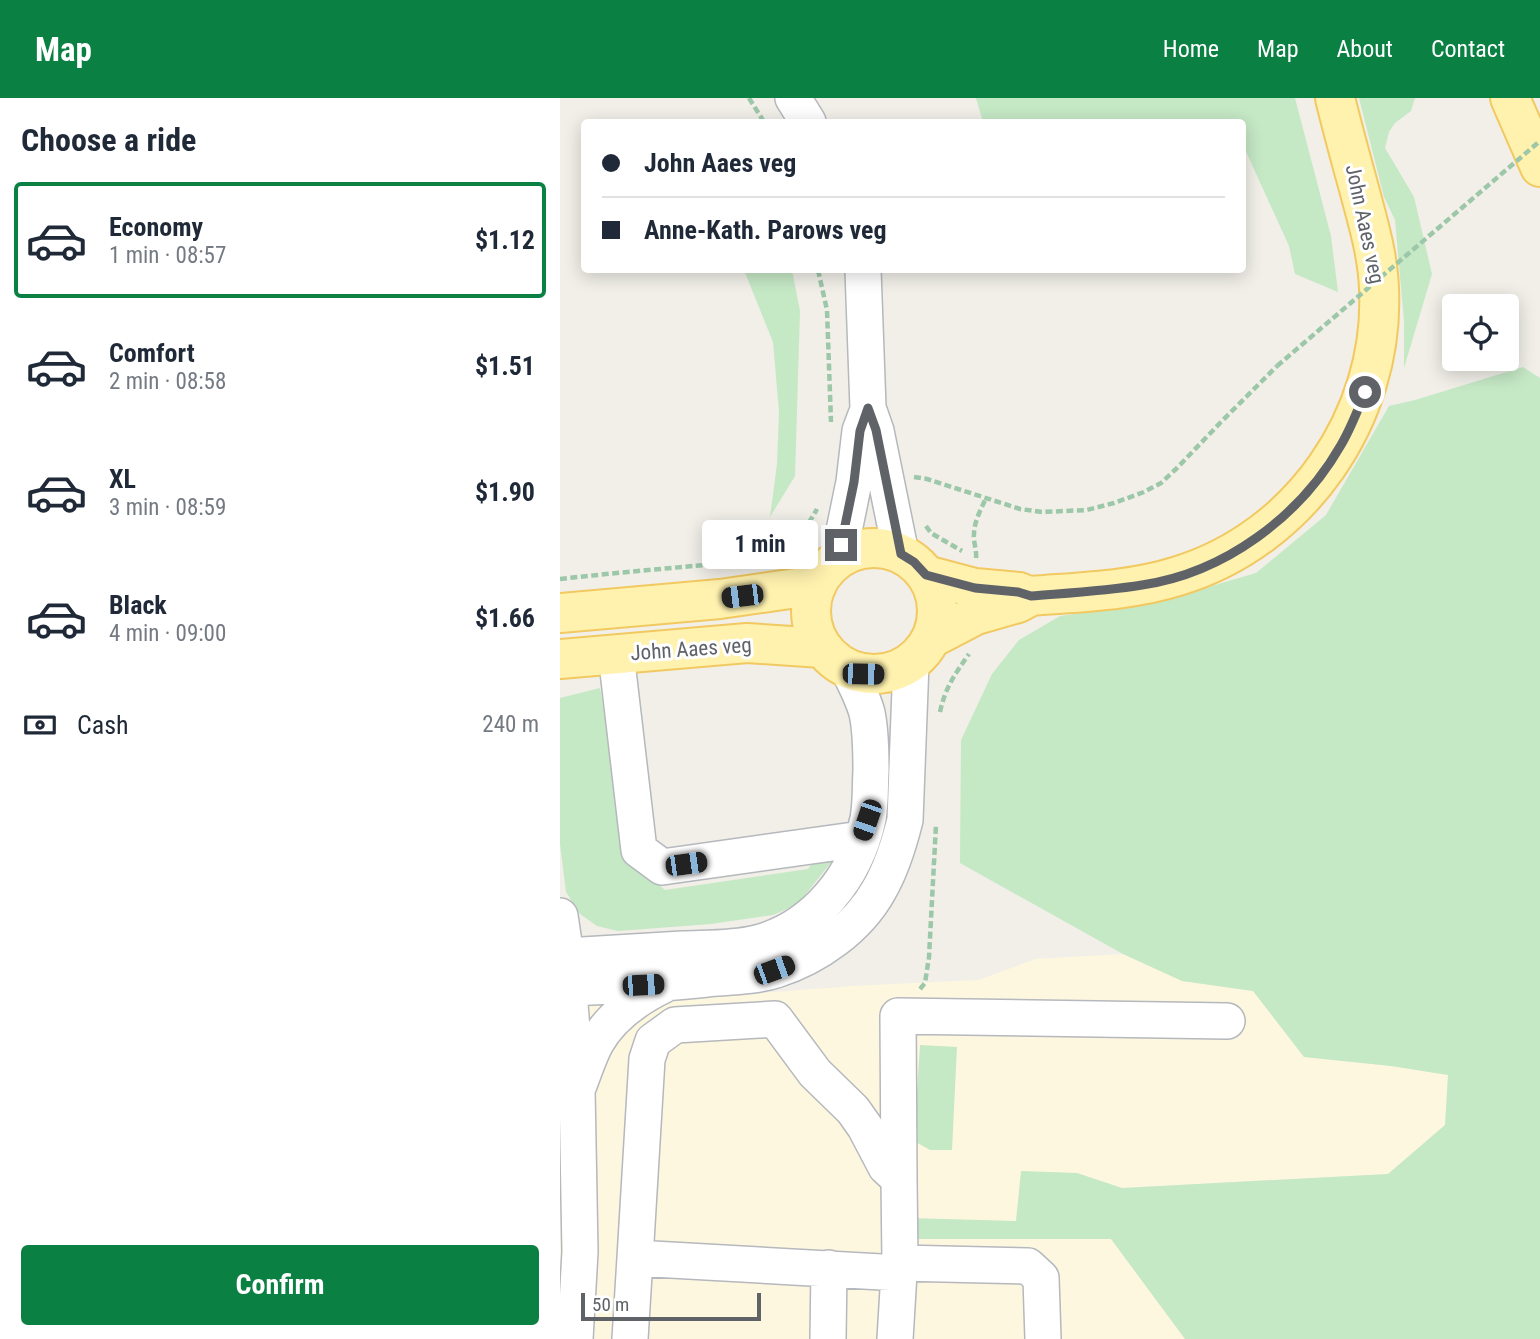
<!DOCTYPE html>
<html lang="en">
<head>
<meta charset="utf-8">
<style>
  body { margin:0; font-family:"Roboto Condensed",sans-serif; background:#f2f2f3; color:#1f2937; height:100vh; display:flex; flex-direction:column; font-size:26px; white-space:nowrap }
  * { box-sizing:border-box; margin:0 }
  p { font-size:23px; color:#747a83 }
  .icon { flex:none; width:38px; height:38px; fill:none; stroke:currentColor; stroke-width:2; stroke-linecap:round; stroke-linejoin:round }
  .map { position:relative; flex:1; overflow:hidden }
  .side { display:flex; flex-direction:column; background:#fff; width:560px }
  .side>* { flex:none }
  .guide { position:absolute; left:21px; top:21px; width:665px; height:154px; border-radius:7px; box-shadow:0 4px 18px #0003; display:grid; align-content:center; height:154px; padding:0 21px; background:#fff }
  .fabs { position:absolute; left:882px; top:196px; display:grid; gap:14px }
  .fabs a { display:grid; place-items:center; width:77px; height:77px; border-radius:7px; background:#fff; box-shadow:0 4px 18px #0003; font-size:35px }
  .scale { position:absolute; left:21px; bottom:18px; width:180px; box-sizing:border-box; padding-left:7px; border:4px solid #5f6368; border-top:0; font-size:19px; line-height:24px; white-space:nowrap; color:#5f6368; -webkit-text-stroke:5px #fff; paint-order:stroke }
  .end { position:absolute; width:32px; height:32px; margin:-16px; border:9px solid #5f6368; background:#fff; box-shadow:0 0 0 4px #fff }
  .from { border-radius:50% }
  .bubble { position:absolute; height:49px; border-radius:7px; background:#fff; box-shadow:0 4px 18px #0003; font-size:23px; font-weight:700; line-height:49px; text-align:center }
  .car { position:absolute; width:21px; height:42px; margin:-21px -10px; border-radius:9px; box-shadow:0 0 5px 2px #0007; background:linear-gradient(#222 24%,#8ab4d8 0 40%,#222 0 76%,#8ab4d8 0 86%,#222 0) }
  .guide b { display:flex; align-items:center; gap:24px; height:66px; font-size:26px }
  .guide b+b { border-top:2px solid #e0e1e3 }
  .guide i { width:18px; height:18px; background:#1f2937 }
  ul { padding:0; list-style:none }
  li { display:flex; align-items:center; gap:21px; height:116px; margin:0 14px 10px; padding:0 7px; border:4px solid transparent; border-radius:7px }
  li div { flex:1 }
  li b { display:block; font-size:26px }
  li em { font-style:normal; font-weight:700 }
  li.current { border-color:#0b8043 }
  li>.icon { width:63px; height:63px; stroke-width:1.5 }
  h2 { padding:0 21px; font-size:32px; line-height:84px }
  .pay { display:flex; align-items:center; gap:18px; height:77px; padding:0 21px; font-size:26px }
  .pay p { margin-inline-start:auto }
  .action { display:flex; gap:14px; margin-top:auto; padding:14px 21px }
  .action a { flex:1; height:80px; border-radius:7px; background:#0b8043; color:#fff; font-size:28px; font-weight:700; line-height:80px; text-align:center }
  header { display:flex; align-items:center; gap:42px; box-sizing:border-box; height:98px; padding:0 35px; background:#0b8043; color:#fff }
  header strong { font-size:33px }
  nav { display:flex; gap:38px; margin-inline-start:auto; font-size:24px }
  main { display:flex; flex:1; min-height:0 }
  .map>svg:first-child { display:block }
</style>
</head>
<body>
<header>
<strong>Map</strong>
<nav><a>Home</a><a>Map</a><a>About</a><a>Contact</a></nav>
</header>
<main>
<section class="side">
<h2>Choose a ride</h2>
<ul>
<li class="current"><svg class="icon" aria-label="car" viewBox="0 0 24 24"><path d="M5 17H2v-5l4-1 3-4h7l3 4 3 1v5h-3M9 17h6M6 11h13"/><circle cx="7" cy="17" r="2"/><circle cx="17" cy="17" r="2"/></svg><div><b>Economy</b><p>1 min · 08:57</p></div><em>$1.12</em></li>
<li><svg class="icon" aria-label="car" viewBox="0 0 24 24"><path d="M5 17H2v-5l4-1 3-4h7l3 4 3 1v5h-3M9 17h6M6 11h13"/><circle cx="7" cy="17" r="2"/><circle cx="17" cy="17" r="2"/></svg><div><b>Comfort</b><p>2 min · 08:58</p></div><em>$1.51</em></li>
<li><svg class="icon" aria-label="car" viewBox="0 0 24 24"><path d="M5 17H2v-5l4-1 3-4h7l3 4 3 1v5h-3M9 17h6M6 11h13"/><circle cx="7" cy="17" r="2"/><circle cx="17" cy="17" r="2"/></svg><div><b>XL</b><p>3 min · 08:59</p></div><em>$1.90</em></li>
<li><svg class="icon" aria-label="car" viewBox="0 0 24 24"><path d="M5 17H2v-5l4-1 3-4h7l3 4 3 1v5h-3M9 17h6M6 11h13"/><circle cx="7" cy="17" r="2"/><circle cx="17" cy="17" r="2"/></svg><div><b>Black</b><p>4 min · 09:00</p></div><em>$1.66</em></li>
</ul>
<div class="pay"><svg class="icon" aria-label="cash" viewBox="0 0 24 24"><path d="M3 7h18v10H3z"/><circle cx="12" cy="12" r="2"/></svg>Cash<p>240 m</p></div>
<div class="action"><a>Confirm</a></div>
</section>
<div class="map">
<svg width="980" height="1241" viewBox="0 0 980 1241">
  <rect width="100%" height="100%" fill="#f1efe8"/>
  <path fill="#fef7e0" d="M563 856 622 883 693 893 744 959 831 968 888 977 885 1027 828 1076 562 1090 517 1075 462 1074 456 1123 350 1141H551L625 1241H0V898L110 902 292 888 419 882 475 861Z"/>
  <path fill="#c5e8c5" d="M416 0H735L771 138 778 194 735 176 729 148 683 47 682 24H423Z
    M799 0H855L851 13 835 25 829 34 825 50 854 99 872 176 844 270V223L835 122 824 99Z
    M184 172H232L240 213 235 378 210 419 217 366 219 314 213 244Z
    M963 269 980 280V1241H625L551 1141H350V1120L456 1123 461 1073 517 1075 562 1090 828 1076 885 1027 888 977 831 968 744 959 693 893 622 883 563 856 400 765 401 642 432 576 459 542 500 518 594 505 696 475 766 417 829 308 855 302Z
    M40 590 71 764 105 792 248 771 259 755 272 763 238 806 213 817 151 826 58 833 37 828 20 816 6 794 0 746V600Z
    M360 947 397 949 392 1052H370L354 1043Z"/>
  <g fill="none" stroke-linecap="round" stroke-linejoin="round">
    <g stroke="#b5b8bc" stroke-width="38">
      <path id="minor" d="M233 0 248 24
        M303 172 308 310 316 333 341 456
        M278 462 294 384 300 333 306 317
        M56 556 79 752 102 769 301 741
        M0 818 6 858 17 991 20 1154 15 1241
        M0 862 6 858C45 856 84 853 123 851 147 850 173 851 197 845 255 830 296 778 308 721 311 705 310 689 311 673 311 654 311 633 307 615 303 600 295 585 288 571
        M0 886 9 890C55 888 101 886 147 881 170 879 194 879 216 872 257 859 298 830 319 792 332 770 339 746 345 722L351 565
        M19 987C24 974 29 958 36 945 51 918 77 900 104 887
        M339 1081 338 918 667 923
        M340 1165 468 1168 481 1180 483 1241
        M70 1241 75 1160
        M268 1241 269 1170
        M335 1241 339 1175 340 1165 339 1081 326 1069 305 1029 293 1012 255 975 215 921 115 927 93 943 87 961 75 1160 339 1175"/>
    </g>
    <g stroke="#f2c960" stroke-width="42">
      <path id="major" d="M950 0 980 69
        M251 513a63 63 0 1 1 126 0a63 63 0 1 1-126 0Z
        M366 477 415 490 459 494 466 497
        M0 515 160 501 257 487
        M372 540 416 517 458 505 471 498C520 494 571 493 618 478 740 441 825 319 819 191 818 159 809 128 801 98 792 65 783 33 775 0
        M0 561 187 545 262 550"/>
    </g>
    <path stroke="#9cc7a9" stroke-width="4.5" stroke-dasharray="7 3.5" stroke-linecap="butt" d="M189 0 204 24
      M258 172 267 212 271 324
      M354 379 367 381 460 411 482 414 527 412 554 405 584 394 601 385 616 371 661 324 717 268
      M366 428 371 435 402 453
      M416 460C417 452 413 444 414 436 414 424 421 411 426 400
      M0 481C44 476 89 472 133 468 159 466 195 465 217 453 235 444 248 428 257 411
      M380 614C385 590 395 576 409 556
      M360 891 365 885 369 859 376 727"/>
    <use href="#minor" stroke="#fff" stroke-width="35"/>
    <use href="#major" stroke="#fff2af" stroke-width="38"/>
    <path stroke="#9cc7a9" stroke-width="4.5" stroke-dasharray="7 3.5" stroke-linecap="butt" d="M717 268 980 43"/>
  </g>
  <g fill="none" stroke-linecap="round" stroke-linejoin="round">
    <path stroke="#5f6368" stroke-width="9" d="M281 447 294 384 300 333 308 310 316 332 341 456 354 464 366 477 415 490 458 494 471 498C508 495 546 493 582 487 664 475 740 419 781 347 791 330 798 312 805 294"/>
  </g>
  <g text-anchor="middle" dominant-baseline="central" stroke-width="6" stroke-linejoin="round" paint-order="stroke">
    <g font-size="21" fill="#5f6368" stroke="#fff">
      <text transform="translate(805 126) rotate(78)">John Aaes veg</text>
      <text transform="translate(131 551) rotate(-4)">John Aaes veg</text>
    </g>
  </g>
</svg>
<div class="fabs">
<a><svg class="icon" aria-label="locate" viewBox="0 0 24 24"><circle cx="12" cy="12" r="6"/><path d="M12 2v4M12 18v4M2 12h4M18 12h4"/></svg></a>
</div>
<div class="scale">50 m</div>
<i class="end from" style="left:805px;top:294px"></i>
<i class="end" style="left:281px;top:447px"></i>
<div class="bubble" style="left:142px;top:422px;width:116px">1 min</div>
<i class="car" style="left:182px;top:498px;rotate:263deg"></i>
<i class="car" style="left:303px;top:576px;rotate:91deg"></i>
<i class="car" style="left:307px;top:722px;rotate:199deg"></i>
<i class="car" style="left:126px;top:766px;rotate:82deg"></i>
<i class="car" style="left:214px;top:872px;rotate:70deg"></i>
<i class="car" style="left:83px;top:887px;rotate:87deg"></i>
<div class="guide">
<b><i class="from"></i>John Aaes veg</b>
<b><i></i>Anne-Kath. Parows veg</b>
</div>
</div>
</main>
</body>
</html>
